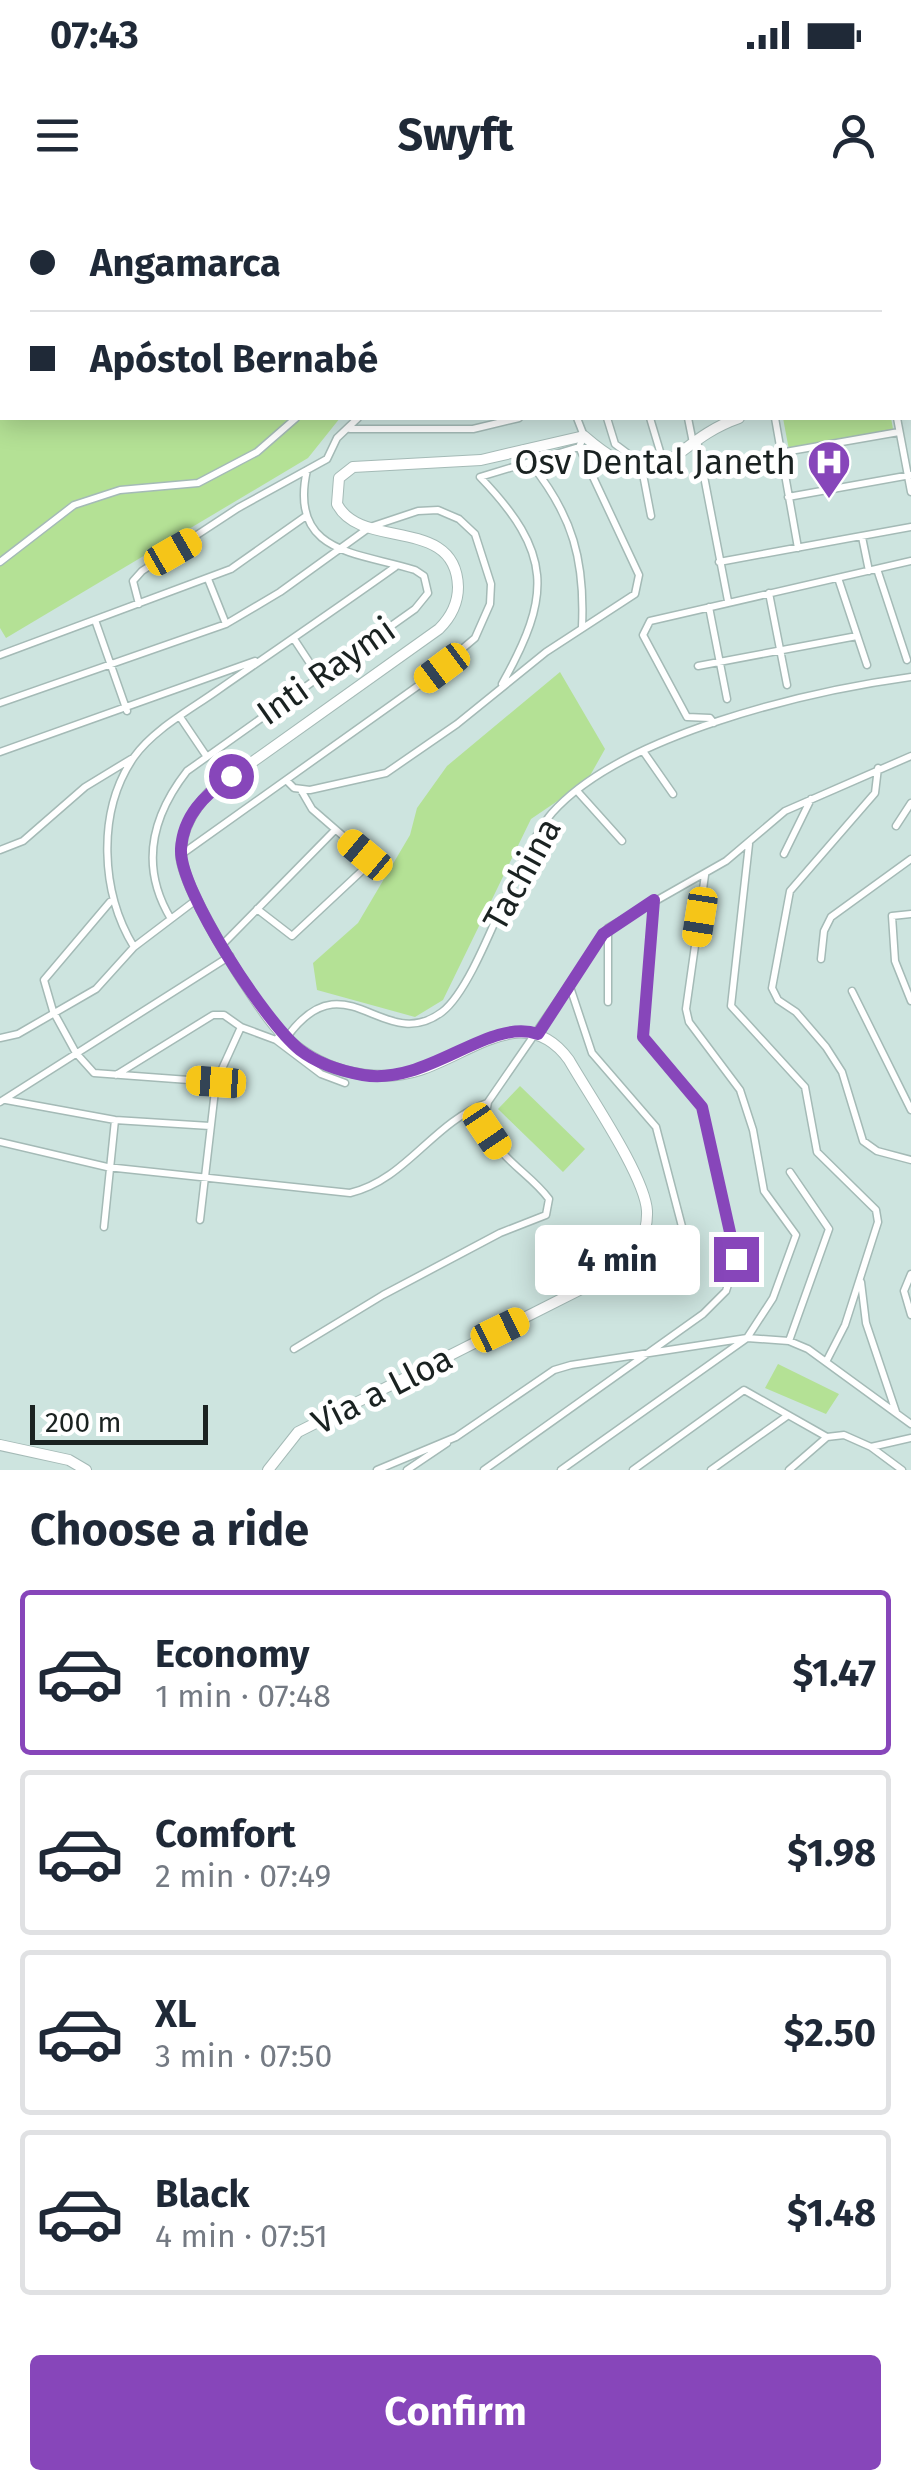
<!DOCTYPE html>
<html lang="en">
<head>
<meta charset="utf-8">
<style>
  body { margin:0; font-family:"Fira Sans",sans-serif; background:#f2f2f3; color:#1f2937; height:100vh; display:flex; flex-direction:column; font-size:38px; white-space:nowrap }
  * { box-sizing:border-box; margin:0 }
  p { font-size:32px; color:#747a83 }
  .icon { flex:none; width:55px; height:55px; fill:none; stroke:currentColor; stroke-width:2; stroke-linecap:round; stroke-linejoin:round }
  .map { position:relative; height:1270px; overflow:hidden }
  .details { display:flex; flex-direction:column; background:#fff; flex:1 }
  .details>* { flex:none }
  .guide { position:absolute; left:0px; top:0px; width:912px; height:220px; box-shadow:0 5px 25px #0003; display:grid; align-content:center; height:220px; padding:0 30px; background:#fff }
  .scale { position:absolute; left:30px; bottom:25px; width:178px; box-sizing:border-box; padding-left:10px; border:5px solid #1a2221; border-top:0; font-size:28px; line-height:35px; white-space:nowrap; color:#1a2221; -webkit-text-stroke:8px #fff; paint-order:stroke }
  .end { position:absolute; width:45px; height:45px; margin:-22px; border:12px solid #8746ba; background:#fff; box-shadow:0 0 0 5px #fff }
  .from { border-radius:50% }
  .bubble { position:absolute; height:70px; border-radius:10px; background:#fff; box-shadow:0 5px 25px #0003; font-size:32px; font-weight:700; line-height:70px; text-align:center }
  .car { position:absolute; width:30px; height:60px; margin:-30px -15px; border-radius:12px; box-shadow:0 0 8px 2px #0007; background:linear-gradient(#f5c518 24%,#345 0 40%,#f5c518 0 76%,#345 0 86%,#f5c518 0) }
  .guide b { display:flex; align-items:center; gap:35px; height:95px; font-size:38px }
  .guide b+b { border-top:2px solid #e0e1e3 }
  .guide i { width:25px; height:25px; background:#1f2937 }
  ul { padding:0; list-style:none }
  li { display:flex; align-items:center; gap:30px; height:165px; margin:0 20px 15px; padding:0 10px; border:5px solid #e0e1e3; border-radius:10px }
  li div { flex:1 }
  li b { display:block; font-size:38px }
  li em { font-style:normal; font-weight:700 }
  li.on { border-color:#8746ba }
  li>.icon { width:90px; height:90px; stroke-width:1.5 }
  h2 { padding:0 30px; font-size:45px; line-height:120px }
  .cta { display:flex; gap:20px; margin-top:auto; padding:20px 30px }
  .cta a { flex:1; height:115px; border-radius:10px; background:#8746ba; color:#fff; font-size:40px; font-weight:700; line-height:115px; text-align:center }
  .status { display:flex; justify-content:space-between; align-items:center; height:70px; padding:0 50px; background:#fff; direction:ltr }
  .status svg { height:28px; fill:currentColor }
  header { display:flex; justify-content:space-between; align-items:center; height:130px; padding:0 30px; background:#fff; font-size:45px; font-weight:700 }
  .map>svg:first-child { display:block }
</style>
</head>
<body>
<div class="status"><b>07:43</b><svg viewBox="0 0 49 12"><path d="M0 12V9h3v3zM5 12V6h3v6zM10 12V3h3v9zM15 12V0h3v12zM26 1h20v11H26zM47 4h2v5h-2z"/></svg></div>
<header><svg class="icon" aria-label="menu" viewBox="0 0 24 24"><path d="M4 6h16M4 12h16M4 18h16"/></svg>Swyft<svg class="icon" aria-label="person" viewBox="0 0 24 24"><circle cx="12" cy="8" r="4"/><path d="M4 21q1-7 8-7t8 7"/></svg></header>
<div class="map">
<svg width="911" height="1270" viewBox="0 0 911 1270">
  <rect width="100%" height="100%" fill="#cde4df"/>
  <path fill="#b4e195" d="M0 0 161 2H2V218H340L308 258 6 438 0 428Z
    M783 218H891L893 229 789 250Z
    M560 472 605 549 587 581 531 619 443 800 415 817 317 790 313 763 358 723 410 635 417 608 447 566Z
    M520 886 585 949 563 972 498 909Z
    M778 1164 839 1194 826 1214 765 1188Z"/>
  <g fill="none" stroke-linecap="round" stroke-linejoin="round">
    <g stroke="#a4bab6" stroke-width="9">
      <path id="street" d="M227 0 228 2
        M320 0 321 2
        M406 0 407 2
        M429 0 430 2
        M472 0 473 2
        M513 0 514 2
        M582 0 583 2
        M621 0 622 2
        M688 0 689 2
        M733 0 734 2
        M756 0 757 2
        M799 0V2
        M842 0V2
        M355 2 363 0
        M649 2 657 0
        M910 16H911
        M910 132H911
        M910 190H911
        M607 218 615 244 639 262 662 257
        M650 218 662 258
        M688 218 693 243
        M775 218 798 348
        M897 218 911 292
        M350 229H473L519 218
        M697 240 728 401
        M745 259 899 232
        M531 264C573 316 585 361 582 427
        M642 269 651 316
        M788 297 911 275
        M862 337 869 371
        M0 362 74 305 120 290 198 283 257 252 296 218
        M719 362 911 327
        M877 369 907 460
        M838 378 867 465
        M208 379 226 424
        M769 393 787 485
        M139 404 133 381 142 371 238 308 327 259 337 238 358 218
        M709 407 727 499
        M95 420 127 511
        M294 439 319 477
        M0 455 231 369 306 316
        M698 466 857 436
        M502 484C552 395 553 353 480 277L579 247
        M0 503 226 424 280 392 370 327 418 311 438 310 459 319 475 334 491 384 490 404 475 438 422 483 182 654
        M180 517 205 554
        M714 523 710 518 687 517 643 435 650 421 911 361
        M643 551 673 594
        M0 552 255 461
        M878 568 875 593 790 691 772 788 778 800 796 812 826 847 842 872 863 941 877 951 911 960
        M286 580 294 588 310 590 386 573 457 524 546 452 635 394 639 375 579 247 584 236 577 218
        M578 592 622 641
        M896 626 911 603
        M749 644 731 806 805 887 817 952 876 1010 878 1022 845 1125 827 1160
        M0 650 23 641 85 587 131 559
        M784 654 811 599
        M110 702 44 780 53 811 76 853 94 873 216 882
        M257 709 292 736 367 666 365 655 312 609 301 590
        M911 714 892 716 895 761 911 801
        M171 719C139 666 152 616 187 571L415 409 428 393 424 376 415 370C359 352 288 355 307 270
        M608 730V802
        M223 744 335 630
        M134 747C101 693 96 612 134 557 154 529 190 510 218 490 277 449 336 409 395 367
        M821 759 824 731 831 717 911 659
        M570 787 592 853 656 927 685 1038
        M852 791 911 910
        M241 827 276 840
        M281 834 276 840 321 874 345 883
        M287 837C346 756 383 856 442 812 473 788 503 696 524 658 532 643 541 626 552 613 622 534 809 491 911 477
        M0 838 18 834 96 789 134 747 196 700
        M116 875 213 815H224L241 827 216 882 200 1020
        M6 900 115 920 210 926
        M0 902 230 756
        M0 942 107 967 350 993C406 980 433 922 487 903
        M104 1027 115 920
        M618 1071 687 1082
        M911 1074 904 1091 911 1115
        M861 1082 866 1123 896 1212
        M789 1141 829 1029 790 972
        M294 1149 383 1095 500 1033 546 1015 549 999C525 966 477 950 488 902L608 728 726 661 785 611 911 556
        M871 1247 902 1270
        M377 1270 456 1237 554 1170 571 1165 747 1138 789 1141 808 1149 911 1224
        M407 1270 447 1243
        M484 1270 703 1114 726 1091 736 1059 702 907 643 837 654 701
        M561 1270 747 1138 773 1098 796 1035 764 991 753 930 740 890 689 822 686 809 705 675
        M633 1270 744 1190 827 1237 844 1235 871 1247 911 1238
        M711 1270 787 1216
        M789 1270 827 1237"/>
    </g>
    <g stroke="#a4bab6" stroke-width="12">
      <path id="secondary" d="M910 147 911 146
        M0 1245 69 1260 86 1270
        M268 1270 298 1232 617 1071C635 1054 648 1037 647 1011 645 976 589 895 569 860 526 801 472 853 420 870 396 878 370 877 345 871 320 864 299 851 280 832 255 805 182 689 181 654 181 629 193 610 209 593L439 429C451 417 458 404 458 387 456 315 361 351 337 304L339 278 353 267 481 260 584 236C666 307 664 244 739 218"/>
    </g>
    <use href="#street" stroke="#fff" stroke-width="6"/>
    <use href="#secondary" stroke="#fff" stroke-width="10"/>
  </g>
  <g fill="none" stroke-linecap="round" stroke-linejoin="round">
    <path stroke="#8746ba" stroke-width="12" d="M231 576C205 595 183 615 181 649 179 691 266 823 300 850 318 864 341 871 363 875 428 886 488 817 538 834L603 734 654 700 643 837 702 907 736 1059"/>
  </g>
  <defs>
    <g id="hospital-pin" transform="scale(2.25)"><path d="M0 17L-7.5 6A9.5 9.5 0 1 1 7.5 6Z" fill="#8746ba" stroke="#fff"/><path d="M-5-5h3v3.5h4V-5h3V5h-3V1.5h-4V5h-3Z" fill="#fff"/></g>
  </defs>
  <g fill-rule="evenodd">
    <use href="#hospital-pin" x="829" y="262"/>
  </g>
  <g text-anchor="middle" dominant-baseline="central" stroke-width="10" stroke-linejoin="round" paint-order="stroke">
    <g font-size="35" fill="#1a2221" stroke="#fff" text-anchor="end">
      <text x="796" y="262">Osv Dental Janeth</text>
    </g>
    <g font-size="35" fill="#1a2221" stroke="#fff">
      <text transform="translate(326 471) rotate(-35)">Inti Raymi</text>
      <text transform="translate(522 674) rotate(-61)">Tachina</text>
      <text transform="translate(382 1190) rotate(-27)">Via a Lloa</text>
    </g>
  </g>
</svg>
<div class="scale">200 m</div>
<i class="end from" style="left:231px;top:576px"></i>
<i class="end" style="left:736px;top:1059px"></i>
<div class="bubble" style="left:535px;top:1025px;width:165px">4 min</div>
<i class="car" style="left:173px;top:352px;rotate:60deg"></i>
<i class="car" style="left:442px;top:468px;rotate:233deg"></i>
<i class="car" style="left:365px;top:655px;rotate:310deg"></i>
<i class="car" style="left:700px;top:717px;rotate:189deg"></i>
<i class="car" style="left:216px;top:882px;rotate:274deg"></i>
<i class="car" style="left:487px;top:931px;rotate:146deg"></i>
<i class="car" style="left:500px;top:1130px;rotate:64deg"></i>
<div class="guide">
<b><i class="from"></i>Angamarca</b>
<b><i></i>Apóstol Bernabé</b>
</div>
</div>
<section class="details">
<h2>Choose a ride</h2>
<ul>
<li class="on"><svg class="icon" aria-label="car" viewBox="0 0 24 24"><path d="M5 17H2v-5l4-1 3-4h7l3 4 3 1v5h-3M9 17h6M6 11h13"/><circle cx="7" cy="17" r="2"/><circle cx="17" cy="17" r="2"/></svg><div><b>Economy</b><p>1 min · 07:48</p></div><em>$1.47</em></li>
<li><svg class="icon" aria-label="car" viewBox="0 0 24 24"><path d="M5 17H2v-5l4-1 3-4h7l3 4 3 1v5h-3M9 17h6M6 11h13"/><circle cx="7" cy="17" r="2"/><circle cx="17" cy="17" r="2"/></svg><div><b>Comfort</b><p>2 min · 07:49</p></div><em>$1.98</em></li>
<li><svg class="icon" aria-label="car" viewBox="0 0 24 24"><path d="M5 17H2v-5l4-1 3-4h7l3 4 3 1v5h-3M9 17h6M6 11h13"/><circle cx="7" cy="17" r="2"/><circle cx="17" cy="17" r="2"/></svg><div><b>XL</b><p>3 min · 07:50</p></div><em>$2.50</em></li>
<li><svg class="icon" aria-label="car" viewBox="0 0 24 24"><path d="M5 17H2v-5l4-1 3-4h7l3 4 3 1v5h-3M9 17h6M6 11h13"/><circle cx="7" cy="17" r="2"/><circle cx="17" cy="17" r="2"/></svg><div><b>Black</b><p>4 min · 07:51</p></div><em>$1.48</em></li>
</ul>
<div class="cta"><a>Confirm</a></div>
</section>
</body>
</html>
